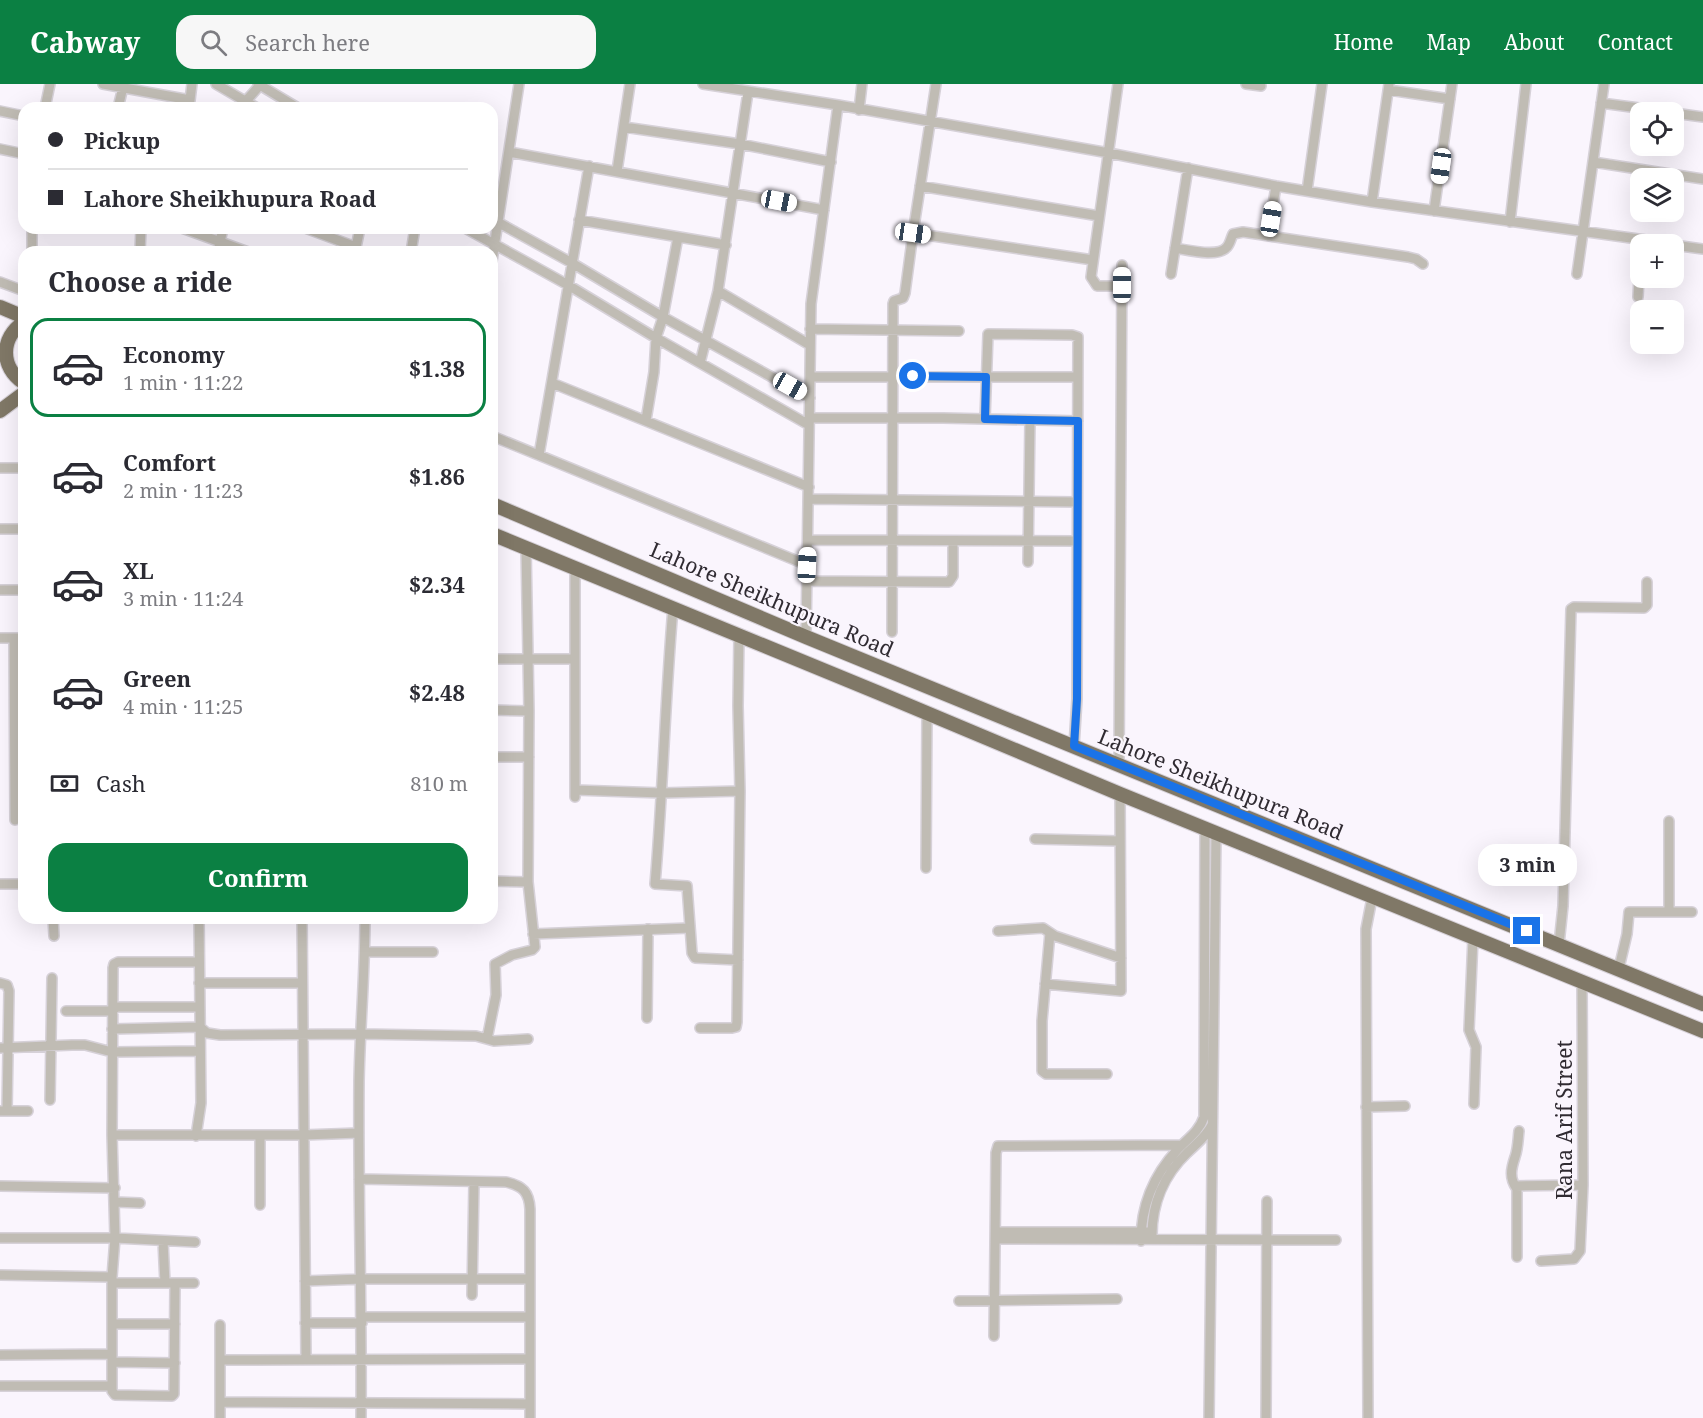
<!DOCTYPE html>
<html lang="en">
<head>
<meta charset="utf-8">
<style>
  body { margin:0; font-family:"Noto Serif",serif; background:#f7f7f7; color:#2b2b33; height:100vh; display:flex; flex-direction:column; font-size:22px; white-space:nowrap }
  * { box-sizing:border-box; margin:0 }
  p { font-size:20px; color:#7c7c81 }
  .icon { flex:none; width:33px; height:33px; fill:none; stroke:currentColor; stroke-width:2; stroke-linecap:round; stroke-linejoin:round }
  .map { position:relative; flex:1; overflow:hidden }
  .sheet { position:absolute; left:18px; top:162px; width:480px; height:678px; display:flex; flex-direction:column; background:#fff; border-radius:18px; box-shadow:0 6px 24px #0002 }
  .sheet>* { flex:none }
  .guide { position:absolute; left:18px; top:18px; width:480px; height:132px; border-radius:18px; box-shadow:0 6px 24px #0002; display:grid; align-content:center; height:132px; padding:0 30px; background:#fff }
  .buttons { position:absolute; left:1630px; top:18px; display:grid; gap:12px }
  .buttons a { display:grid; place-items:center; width:54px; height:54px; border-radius:12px; background:#fff; box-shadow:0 6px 24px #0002; font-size:30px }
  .end { position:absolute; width:27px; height:27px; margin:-14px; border:8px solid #1a73e8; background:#fff; box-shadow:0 0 0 3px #fff }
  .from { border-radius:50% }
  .bubble { position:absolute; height:42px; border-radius:18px; background:#fff; box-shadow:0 6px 24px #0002; font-size:20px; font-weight:700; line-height:42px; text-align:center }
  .car { position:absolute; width:18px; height:36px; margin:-18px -9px; border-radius:8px; box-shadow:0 0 4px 2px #0007; background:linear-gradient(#fff 24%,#345 0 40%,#fff 0 76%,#345 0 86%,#fff 0) }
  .guide b { display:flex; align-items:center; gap:21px; height:57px; font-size:22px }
  .guide b+b { border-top:2px solid #e1e1e2 }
  .guide i { width:15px; height:15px; background:#2b2b33 }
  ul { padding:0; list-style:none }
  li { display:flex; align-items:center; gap:18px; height:99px; margin:0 12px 9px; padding:0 18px; border:3px solid transparent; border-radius:18px }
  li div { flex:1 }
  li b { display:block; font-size:22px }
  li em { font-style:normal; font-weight:700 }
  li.active { border-color:#0b8043 }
  li>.icon { width:54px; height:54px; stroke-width:1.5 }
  h2 { padding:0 30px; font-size:27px; line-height:72px }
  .pay { display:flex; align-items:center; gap:15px; height:66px; padding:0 30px; font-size:22px }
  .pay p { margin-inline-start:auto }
  .cta { display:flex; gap:12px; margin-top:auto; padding:12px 30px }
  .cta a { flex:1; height:69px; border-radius:18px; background:#0b8043; color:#fff; font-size:24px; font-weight:700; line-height:69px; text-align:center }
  header { display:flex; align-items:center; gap:36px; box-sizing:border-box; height:84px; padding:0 30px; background:#0b8043; color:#fff }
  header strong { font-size:28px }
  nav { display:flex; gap:33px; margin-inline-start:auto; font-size:21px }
  .search { width:420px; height:54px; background:#f7f7f7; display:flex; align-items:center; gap:15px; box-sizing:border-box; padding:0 21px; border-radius:18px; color:#7c7c81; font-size:22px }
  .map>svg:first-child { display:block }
</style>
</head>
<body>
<header>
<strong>Cabway</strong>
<div class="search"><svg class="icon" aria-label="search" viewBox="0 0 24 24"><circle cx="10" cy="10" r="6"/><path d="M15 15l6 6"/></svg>Search here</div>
<nav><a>Home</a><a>Map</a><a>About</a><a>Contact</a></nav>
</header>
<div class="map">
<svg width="1703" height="1334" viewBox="0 0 1703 1334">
  <rect width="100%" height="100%" fill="#faf5fd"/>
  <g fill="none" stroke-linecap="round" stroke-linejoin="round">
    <g stroke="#d6d1d8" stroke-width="12">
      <path id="minor" d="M103 0 190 16
        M216 0 257 24
        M258 0 298 24
        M703 0 838 21 1109 69 1276 102 1372 118 1674 160
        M1118 0 1091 193 1097 202H1122
        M1246 0 1261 2
        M1389 6 1450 15
        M1601 19 1669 28
        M45 24 50 0
        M118 24 123 3
        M189 24 192 0
        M243 24 246 17 260 1
        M859 26 862 0
        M0 27 24 32
        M1674 29 1703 33
        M624 43 740 60 831 78
        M0 65 24 70
        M509 68 824 126
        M1593 78 1703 95
        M617 87 630 0
        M920 102 1099 132
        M1307 107 1322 0
        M1372 118 1389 0
        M1434 127 1452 0
        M492 135 572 179 663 233 810 314
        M579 136 726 161
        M1510 138 1526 0
        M182 144 248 168
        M305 144 356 163
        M465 144 568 201 656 254 809 341
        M913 149 1093 176
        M1268 152 1276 102
        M1674 161 1703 165
        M1175 164C1188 166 1218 174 1227 163 1230 160 1231 154 1233 150L1243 148 1408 173 1416 175 1423 180
        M32 168V144
        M140 168 141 144
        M218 168 223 144
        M355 168 360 144
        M411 168 415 144
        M492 177 519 0
        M1171 190 1188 84
        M1577 190 1604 0
        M0 198 24 207
        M718 207 810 261
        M1638 213 1641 156
        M810 245 959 247
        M700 279 718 207 748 8
        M810 293H1078
        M552 299 809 403
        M809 334H943L1078 337
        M985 335 988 250 1072 251 1078 253 1077 615 1074 662
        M646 336 654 288 656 254 663 233 678 153
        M492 352 807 481
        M539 371 589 82
        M0 384H24
        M809 415 1077 418
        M0 445H24
        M808 456 1077 457
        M1028 478 1030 336
        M807 497 949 498 953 492V457
        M0 506H24
        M673 524C665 616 663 708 655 800L687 802 692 869 695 874 738 876
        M892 548 893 220 894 217 903 214 905 209 913 149 936 0
        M806 553 811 220 838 21
        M0 554H24
        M14 554 15 736
        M492 575H574
        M492 626 529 627
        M492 673H529
        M1119 680 1122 181
        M575 706 662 709 740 707
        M575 713V483
        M1035 755 1120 757
        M926 784 927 629
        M492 797 528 798
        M0 800H24
        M1669 828V737
        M53 834 54 852
        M302 834 306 1275
        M998 847 1043 844 1055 852 1121 874
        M1050 849 1042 937V987L1046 990H1107
        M533 850 690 844
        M1473 854 1469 946 1476 963 1474 1020
        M1559 860 1563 822 1571 525 1574 523 1644 524 1647 521V498
        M365 868H433
        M1619 884 1627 850 1629 828H1692
        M0 899 7 901 9 907 7 1027
        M199 899H302
        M1045 900 1121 907 1120 710
        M66 927H109L118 923H200
        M647 934 648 845
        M700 944H732L736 943 737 938 740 707 738 622 739 551
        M112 945 200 943 207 949 220 951 360 950 476 952 494 957 528 955
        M487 955 496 911 495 880 512 871 532 866 535 863 528 798 529 627 526 464
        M0 964 72 961H85L112 968 200 967
        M50 1016 52 894
        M1366 1023 1405 1022
        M0 1027H28
        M112 1051H304L359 1049
        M260 1051V1121
        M196 1052 201 1019 199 834
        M359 1095 506 1098C523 1102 529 1108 530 1125V1334
        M0 1102 115 1104
        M1515 1102 1583 1101
        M115 1118 140 1119
        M996 1148H1152
        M1152 1151C1152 1120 1164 1091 1187 1069 1196 1060 1206 1053 1212 1041
        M0 1154H115L195 1158
        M996 1155 1336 1156
        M163 1157 165 1199
        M1141 1157C1141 1122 1153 1092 1177 1066 1187 1055 1199 1048 1204 1033L1205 745
        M1517 1173V1105C1509 1094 1511 1085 1515 1073 1518 1065 1518 1055 1519 1047
        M1541 1177 1574 1175 1580 1167 1583 1101 1582 899
        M0 1191 112 1193
        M305 1197 362 1195H530
        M112 1199H194
        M175 1199 174 1310 172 1312 115 1311 112 1307V1193L115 1154 112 1051 113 884 114 880 118 878H199
        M472 1211 474 1098
        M959 1217 1117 1215
        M362 1233H530
        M305 1239H362
        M112 1240H175
        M994 1252 996 1069 998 1062 1182 1061
        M0 1271 112 1270
        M220 1276 530 1275
        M112 1278 175 1279
        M0 1302H112
        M220 1318 530 1320
        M220 1334V1241
        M361 1334C362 1222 358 1110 359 998 360 943 365 889 365 834
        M1209 1334 1216 750
        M1266 1334 1267 1117
        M1368 1334 1366 845 1372 814"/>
    </g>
    <g stroke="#d6d1d8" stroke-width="16">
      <path id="highway" d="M0 223 24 233
        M24 238C0 254 0 283 24 299
        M0 327 24 309
        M492 420 806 553 1703 920
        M492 450 879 609 1120 710 1703 947"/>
    </g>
    <use href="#minor" stroke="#c0bcb4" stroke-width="9"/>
    <use href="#highway" stroke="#807867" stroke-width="14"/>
  </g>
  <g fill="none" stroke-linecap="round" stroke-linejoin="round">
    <path stroke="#1a73e8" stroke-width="8" d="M913 292 986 293 985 335 1078 337 1077 615 1074 662 1527 847"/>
  </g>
  <g text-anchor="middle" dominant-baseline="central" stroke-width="4.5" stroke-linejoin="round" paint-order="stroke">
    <g font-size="21" fill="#302b32" stroke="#faf5fd">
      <text transform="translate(772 515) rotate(23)">Lahore Sheikhupura Road</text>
      <text transform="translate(1221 700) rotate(22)">Lahore Sheikhupura Road</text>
      <text transform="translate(1564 1036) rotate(-90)">Rana Arif Street</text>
    </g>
  </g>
</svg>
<div class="buttons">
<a><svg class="icon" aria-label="locate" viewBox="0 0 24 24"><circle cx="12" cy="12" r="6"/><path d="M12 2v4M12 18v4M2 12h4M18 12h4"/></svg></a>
<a><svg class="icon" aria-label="layers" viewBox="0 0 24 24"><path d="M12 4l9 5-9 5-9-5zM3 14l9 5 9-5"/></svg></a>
<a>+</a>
<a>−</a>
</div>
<i class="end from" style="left:913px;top:292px"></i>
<i class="end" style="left:1527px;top:847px"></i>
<div class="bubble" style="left:1478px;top:760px;width:99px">3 min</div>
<i class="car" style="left:1441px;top:82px;rotate:188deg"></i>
<i class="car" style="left:779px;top:117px;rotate:101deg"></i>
<i class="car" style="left:1271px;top:135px;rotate:9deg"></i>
<i class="car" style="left:913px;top:149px;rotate:98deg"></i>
<i class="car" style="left:1122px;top:201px;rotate:0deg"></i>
<i class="car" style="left:790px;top:302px;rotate:119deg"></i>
<i class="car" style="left:807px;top:481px;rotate:3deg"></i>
<div class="guide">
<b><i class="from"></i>Pickup</b>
<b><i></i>Lahore Sheikhupura Road</b>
</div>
<section class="sheet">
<h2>Choose a ride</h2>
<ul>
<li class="active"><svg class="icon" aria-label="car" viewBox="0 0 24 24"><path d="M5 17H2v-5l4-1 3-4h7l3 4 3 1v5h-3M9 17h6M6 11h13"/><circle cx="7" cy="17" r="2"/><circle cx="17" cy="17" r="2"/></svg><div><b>Economy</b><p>1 min · 11:22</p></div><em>$1.38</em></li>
<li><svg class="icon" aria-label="car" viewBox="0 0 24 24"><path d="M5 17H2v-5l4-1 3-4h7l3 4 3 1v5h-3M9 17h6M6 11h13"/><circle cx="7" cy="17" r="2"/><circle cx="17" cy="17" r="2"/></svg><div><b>Comfort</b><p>2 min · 11:23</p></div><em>$1.86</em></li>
<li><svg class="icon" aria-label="car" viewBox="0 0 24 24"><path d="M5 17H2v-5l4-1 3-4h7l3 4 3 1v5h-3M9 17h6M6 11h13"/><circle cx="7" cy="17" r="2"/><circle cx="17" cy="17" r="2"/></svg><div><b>XL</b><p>3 min · 11:24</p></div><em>$2.34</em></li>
<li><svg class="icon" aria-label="car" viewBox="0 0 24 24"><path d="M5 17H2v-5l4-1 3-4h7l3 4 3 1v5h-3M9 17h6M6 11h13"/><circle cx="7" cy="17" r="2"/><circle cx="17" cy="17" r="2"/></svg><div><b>Green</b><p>4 min · 11:25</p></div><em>$2.48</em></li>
</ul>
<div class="pay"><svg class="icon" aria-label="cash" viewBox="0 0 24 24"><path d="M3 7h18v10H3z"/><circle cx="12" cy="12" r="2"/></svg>Cash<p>810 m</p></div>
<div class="cta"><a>Confirm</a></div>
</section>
</div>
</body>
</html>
